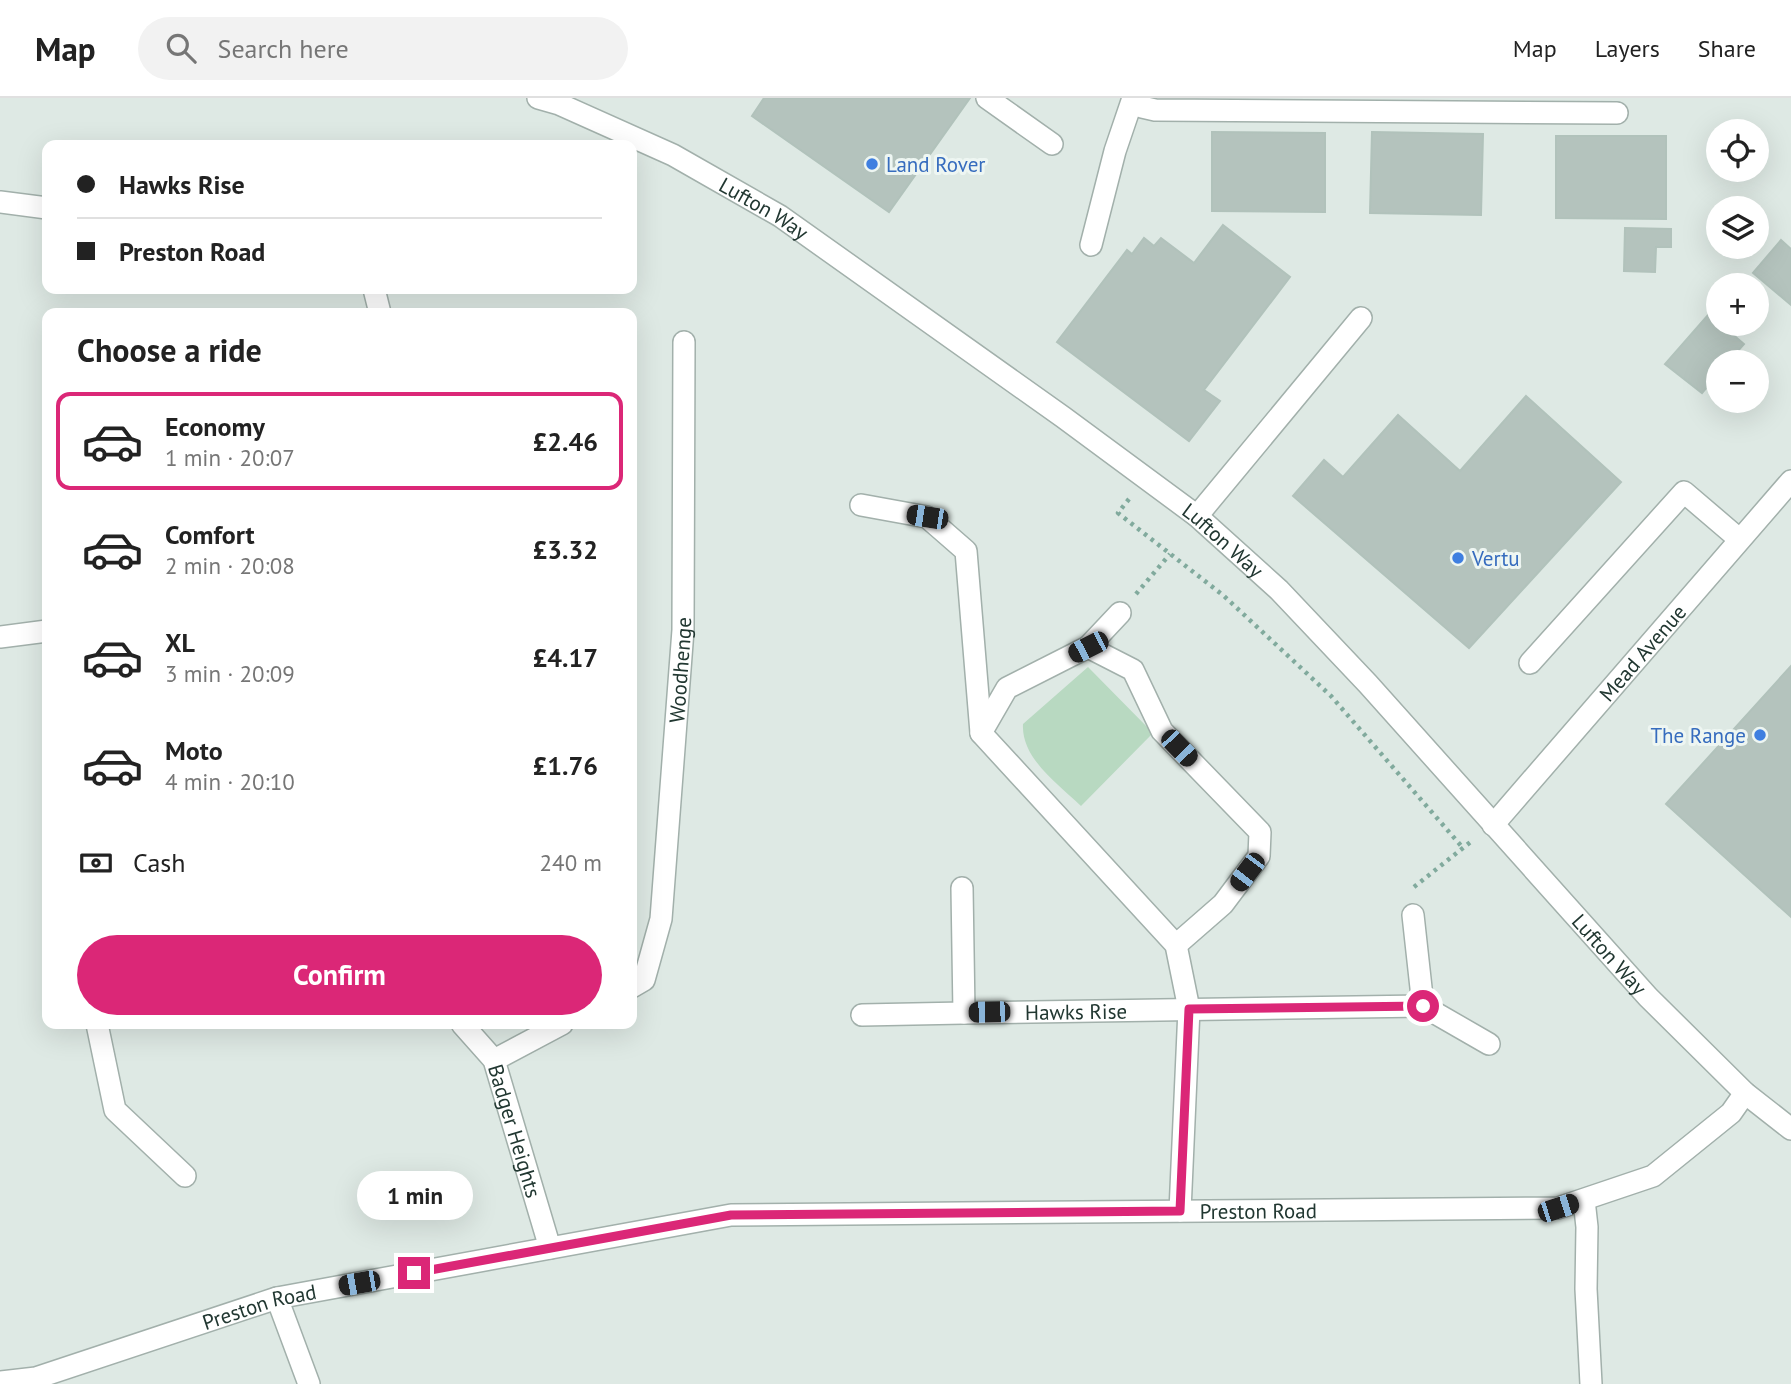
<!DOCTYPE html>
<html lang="en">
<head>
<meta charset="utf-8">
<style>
  body { margin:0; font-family:"PT Sans",sans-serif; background:#f2f2f2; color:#222; height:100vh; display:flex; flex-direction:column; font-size:26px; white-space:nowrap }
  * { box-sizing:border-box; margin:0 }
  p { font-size:23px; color:#767676 }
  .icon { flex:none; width:38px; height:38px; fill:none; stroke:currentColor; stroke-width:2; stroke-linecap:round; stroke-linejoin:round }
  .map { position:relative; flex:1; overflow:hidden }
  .panel { position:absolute; left:42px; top:210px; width:595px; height:721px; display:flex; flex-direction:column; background:#fff; border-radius:14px; box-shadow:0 7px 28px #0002 }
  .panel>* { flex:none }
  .hud { position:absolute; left:42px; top:42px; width:595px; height:154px; border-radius:14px; box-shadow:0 7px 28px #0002; display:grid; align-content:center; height:154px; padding:0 35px; background:#fff }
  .buttons { position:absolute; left:1706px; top:21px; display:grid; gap:14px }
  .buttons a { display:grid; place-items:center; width:63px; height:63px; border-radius:50%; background:#fff; box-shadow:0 7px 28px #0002; font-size:35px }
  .end { position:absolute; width:32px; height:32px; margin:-16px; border:9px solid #db2777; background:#fff; box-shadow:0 0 0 4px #fff }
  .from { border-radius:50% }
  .bubble { position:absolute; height:49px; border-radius:24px; background:#fff; box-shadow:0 7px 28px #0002; font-size:23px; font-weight:700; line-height:49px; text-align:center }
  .car { position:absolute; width:21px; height:42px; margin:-21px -10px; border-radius:9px; box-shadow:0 0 5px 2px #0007; background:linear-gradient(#222 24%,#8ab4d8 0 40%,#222 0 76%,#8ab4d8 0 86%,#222 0) }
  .hud b { display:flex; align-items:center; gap:24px; height:66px; font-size:26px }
  .hud b+b { border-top:2px solid #e0e0e0 }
  .hud i { width:18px; height:18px; background:#222 }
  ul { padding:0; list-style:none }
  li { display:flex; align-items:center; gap:21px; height:98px; margin:0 14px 10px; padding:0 21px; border:4px solid transparent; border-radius:14px }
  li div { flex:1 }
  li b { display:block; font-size:26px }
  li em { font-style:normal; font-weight:700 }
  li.on { border-color:#db2777 }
  li>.icon { width:63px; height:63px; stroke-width:1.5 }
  h2 { padding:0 35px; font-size:32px; line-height:84px }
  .pay { display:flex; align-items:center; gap:18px; height:77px; padding:0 35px; font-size:26px }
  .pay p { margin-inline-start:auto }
  .cta { display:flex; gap:14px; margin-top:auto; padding:14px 35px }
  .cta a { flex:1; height:80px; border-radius:42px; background:#db2777; color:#fff; font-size:28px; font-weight:700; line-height:80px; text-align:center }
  header { display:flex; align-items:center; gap:42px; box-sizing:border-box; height:98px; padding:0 35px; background:#fff; border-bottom:2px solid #e0e0e0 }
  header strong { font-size:33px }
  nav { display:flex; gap:38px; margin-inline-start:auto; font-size:24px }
  .search { width:490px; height:63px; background:#f2f2f2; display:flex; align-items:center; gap:18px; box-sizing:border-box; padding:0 24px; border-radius:38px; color:#767676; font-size:26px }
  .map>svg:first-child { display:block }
</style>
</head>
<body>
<header>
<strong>Map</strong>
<div class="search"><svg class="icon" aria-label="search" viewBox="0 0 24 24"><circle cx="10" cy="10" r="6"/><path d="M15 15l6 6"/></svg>Search here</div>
<nav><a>Map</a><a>Layers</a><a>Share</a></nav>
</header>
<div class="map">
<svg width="1791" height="1286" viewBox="0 0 1791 1286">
  <rect width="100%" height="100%" fill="#dee9e4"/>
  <path fill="#b8d9c1" d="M1088 569 1153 635 1081 708C1058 686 1021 660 1023 626Z"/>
  <path fill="#b4c3bd" stroke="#b1c2bb" stroke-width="2" d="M764 0H970L889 114 752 18Z
    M1212 34 1325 35V114L1212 113Z
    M1372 34 1483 36 1481 117 1370 115Z
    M1556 38H1666V121L1556 120Z
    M1223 127 1290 179 1204 292 1220 303 1189 343 1057 244 1127 152 1132 156 1144 140 1154 148 1161 140 1194 165Z
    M1625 130 1671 131V149H1656L1655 174 1624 173Z
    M1781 142 1791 151V207L1753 175Z
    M1709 216 1744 246 1728 264H1718V276L1702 295 1665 266Z
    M1526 298 1621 384 1469 550 1293 398 1324 362 1343 379 1398 317 1460 373Z
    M1791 568V819L1666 706Z"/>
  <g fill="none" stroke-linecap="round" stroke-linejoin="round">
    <g stroke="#a2b0ab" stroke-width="24">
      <g id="minor">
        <path id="s1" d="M538 0 559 6 673 57 780 118 1063 319 1197 418 1279 492 1368 586 1648 899 1745 995 1791 1031"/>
        <path d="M987 0 1052 46"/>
        <path d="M1133 0 1142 9 1155 12 1617 15"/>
        <path d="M0 104 47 110"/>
        <path d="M1091 147 1115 53 1133 0"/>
        <path d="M374 191 380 215"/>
        <path d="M861 407 927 419 966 453 981 635 1176 847 1189 911 1180 1113"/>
        <path d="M1197 418 1361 220"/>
        <path d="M0 539 47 533"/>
        <path d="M1088 549 1120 515"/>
        <path d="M1530 565 1684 394 1739 441"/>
        <path d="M981 635 1007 590 1088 549 1133 572 1162 633 1260 734 1259 758 1223 806 1176 847"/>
        <path id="s2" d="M1493 727 1791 383"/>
        <path d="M1413 817 1423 908 1489 946"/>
        <path id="s3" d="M632 889 644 882 661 821 683 532 684 244"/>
        <path id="s4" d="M964 915 1423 908"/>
        <path d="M862 917 964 915 962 790"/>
        <path d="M97 926 115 1012 185 1078"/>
        <path id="s5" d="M462 926 494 962 550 1150"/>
        <path d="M494 962 562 926"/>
        <path d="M1584 1102 1587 1129 1586 1191 1591 1286"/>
        <path d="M277 1200 309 1286"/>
        <path id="s6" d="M0 1284 36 1280 277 1200 731 1117 1558 1110 1653 1078 1731 1015 1745 995"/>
      </g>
    </g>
    <path stroke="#81aa9d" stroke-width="4.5" stroke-dasharray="3.5 5" stroke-linecap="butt" d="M1129 401 1118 415 1224 498 1331 598 1463 750
      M1136 496 1170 456
      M1414 789 1473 742"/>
    <use href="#minor" stroke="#fff" stroke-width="21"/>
  </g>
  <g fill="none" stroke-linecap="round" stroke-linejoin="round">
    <path stroke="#db2777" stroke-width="9" d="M414 1175 731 1117 1180 1113 1189 911 1423 908"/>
  </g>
  <g fill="#3f7fe0" stroke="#eef6f2" stroke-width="2.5">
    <circle cx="872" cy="66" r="7"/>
    <circle cx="1458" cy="460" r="7"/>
    <circle cx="1760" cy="637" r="7"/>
  </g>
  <g text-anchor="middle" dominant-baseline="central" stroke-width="6" stroke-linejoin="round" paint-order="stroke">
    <g font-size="21" fill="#366cbe" stroke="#eef6f2" text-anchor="start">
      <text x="886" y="66">Land Rover</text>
      <text x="1472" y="460">Vertu</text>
      <text x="1746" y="637" text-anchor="end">The Range</text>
    </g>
    <g font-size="21" fill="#213731" stroke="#eef6f2">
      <text stroke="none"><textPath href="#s1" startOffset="252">Lufton Way</textPath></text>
      <text stroke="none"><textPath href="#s1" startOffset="819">Lufton Way</textPath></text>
      <text stroke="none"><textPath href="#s2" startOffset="228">Mead Avenue</textPath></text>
      <text stroke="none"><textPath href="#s3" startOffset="327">Woodhenge</textPath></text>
      <text stroke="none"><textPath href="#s1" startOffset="1386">Lufton Way</textPath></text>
      <text stroke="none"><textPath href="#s4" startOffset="112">Hawks Rise</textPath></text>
      <text stroke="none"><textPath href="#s5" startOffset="122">Badger Heights</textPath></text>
      <text stroke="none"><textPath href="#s6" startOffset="1279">Preston Road</textPath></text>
      <text stroke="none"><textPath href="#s6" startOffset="271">Preston Road</textPath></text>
    </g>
  </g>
</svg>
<div class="buttons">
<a><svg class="icon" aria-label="locate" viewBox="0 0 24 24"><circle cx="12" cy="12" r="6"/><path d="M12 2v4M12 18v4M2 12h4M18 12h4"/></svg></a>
<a><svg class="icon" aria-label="layers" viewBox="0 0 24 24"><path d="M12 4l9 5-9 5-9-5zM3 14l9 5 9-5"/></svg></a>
<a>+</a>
<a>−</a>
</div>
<i class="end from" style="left:1423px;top:908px"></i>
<i class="end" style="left:414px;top:1175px"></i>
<div class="bubble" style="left:357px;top:1073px;width:116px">1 min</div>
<i class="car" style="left:927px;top:419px;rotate:279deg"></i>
<i class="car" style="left:1088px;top:549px;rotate:243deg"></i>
<i class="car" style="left:1179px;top:650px;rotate:136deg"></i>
<i class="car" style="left:1247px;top:774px;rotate:217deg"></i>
<i class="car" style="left:989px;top:914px;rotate:269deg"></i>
<i class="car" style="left:1558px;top:1110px;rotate:72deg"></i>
<i class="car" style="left:359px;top:1185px;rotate:260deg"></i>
<div class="hud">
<b><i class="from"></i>Hawks Rise</b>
<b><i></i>Preston Road</b>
</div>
<section class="panel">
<h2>Choose a ride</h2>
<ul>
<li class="on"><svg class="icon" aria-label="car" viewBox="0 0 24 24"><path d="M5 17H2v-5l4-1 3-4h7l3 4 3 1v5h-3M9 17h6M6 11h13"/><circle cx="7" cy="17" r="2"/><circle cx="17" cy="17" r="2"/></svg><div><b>Economy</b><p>1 min · 20:07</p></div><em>£2.46</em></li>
<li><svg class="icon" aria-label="car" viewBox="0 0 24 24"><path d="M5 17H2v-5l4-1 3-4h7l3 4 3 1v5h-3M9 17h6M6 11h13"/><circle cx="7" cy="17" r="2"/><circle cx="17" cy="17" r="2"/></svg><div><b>Comfort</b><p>2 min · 20:08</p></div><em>£3.32</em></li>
<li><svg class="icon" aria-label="car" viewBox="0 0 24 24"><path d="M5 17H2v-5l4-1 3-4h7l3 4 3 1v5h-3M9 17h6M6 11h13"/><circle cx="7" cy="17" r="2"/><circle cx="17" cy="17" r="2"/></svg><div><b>XL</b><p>3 min · 20:09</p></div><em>£4.17</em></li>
<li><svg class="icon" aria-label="car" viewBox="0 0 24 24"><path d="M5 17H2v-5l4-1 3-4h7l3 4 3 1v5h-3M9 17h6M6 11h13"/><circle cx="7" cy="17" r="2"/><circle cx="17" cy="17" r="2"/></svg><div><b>Moto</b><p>4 min · 20:10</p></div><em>£1.76</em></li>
</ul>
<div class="pay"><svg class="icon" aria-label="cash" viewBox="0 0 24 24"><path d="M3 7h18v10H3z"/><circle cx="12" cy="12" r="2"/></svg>Cash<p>240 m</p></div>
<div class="cta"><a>Confirm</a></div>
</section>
</div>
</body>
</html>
